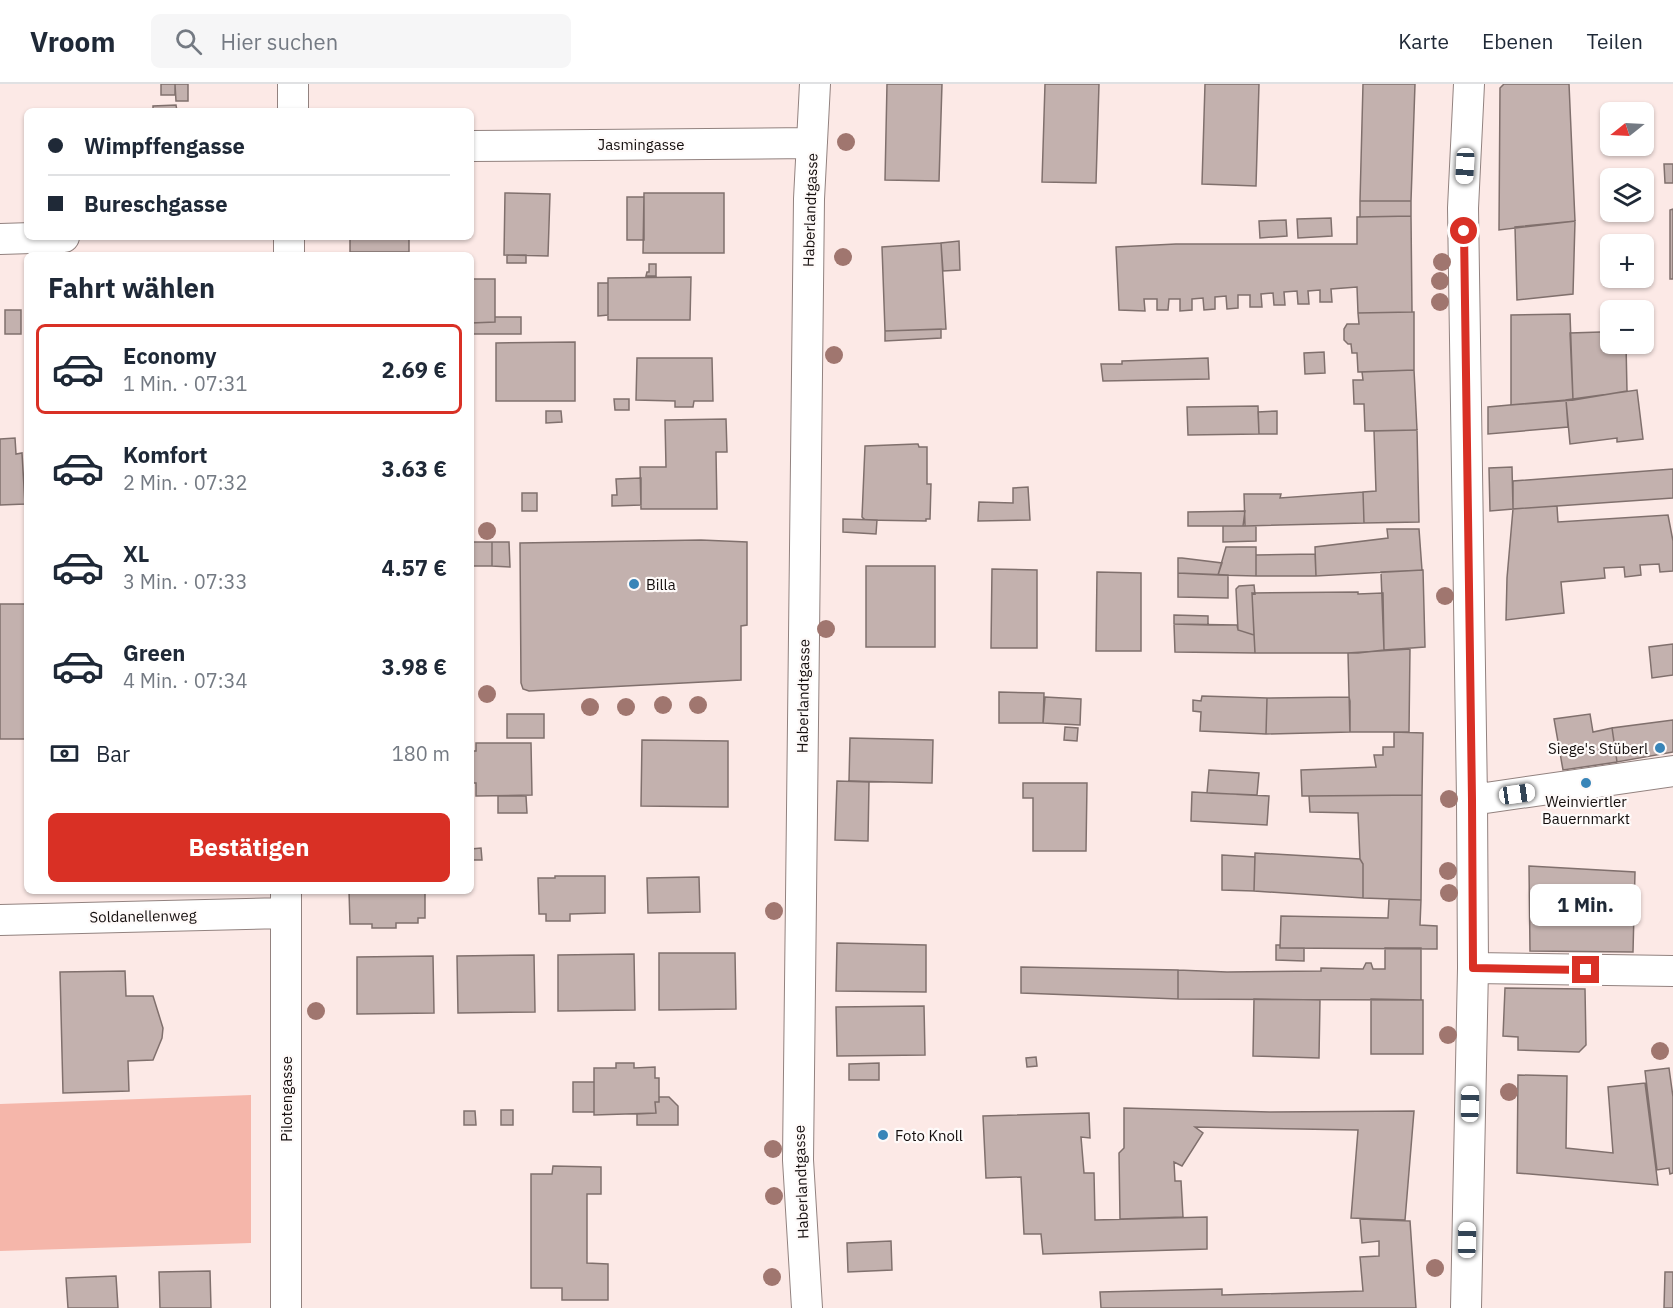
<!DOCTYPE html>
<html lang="de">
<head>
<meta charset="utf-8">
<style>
  body { margin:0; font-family:"IBM Plex Sans",sans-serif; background:#f6f6f7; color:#1f2937; height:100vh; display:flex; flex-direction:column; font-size:22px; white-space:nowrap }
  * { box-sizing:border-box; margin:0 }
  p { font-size:20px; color:#747a83 }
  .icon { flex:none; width:33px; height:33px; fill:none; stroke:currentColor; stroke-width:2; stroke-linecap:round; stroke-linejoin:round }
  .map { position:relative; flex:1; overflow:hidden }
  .drawer { position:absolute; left:24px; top:168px; width:450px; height:642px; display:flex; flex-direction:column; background:#fff; border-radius:9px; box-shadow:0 2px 4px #0004 }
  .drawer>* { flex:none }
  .top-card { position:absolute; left:24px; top:24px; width:450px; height:132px; border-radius:9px; box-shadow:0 2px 4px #0004; display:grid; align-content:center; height:132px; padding:0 24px; background:#fff }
  .needle { width:39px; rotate:252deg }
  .buttons { position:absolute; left:1600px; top:18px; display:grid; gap:12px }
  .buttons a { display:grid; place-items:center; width:54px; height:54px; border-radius:9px; background:#fff; box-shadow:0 2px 4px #0004; font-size:30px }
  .end { position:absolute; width:27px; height:27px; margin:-14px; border:8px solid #d93025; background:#fff; box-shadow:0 0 0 3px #fff }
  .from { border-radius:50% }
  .bubble { position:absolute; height:42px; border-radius:9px; background:#fff; box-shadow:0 2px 4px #0004; font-size:20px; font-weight:700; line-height:42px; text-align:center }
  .car { position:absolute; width:18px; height:36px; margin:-18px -9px; border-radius:8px; box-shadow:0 0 4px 2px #0007; background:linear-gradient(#fff 24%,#345 0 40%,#fff 0 76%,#345 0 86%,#fff 0) }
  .top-card b { display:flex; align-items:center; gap:21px; height:57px; font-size:22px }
  .top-card b+b { border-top:2px solid #e0e1e3 }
  .top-card i { width:15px; height:15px; background:#1f2937 }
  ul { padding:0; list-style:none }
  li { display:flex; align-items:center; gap:18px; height:90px; margin:0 12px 9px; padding:0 12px; border:3px solid transparent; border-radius:9px }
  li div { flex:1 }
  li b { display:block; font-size:22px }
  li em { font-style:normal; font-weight:700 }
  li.on { border-color:#d93025 }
  li>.icon { width:54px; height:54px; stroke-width:1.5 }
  h2 { padding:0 24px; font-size:27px; line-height:72px }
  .pay { display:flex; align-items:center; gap:15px; height:66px; padding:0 24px; font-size:22px }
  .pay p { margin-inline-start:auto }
  .primary-button { display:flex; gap:12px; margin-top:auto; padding:12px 24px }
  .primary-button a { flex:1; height:69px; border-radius:9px; background:#d93025; color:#fff; font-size:24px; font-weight:700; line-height:69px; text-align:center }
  header { display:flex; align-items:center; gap:36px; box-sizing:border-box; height:84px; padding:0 30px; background:#fff; border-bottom:2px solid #e0e1e3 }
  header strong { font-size:28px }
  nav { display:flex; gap:33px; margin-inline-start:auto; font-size:21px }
  .search { width:420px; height:54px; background:#f6f6f7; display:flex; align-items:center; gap:15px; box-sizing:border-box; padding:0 21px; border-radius:9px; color:#747a83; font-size:22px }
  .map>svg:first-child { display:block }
</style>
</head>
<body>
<header>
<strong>Vroom</strong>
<div class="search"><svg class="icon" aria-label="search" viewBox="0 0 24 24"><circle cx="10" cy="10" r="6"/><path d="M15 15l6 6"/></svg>Hier suchen</div>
<nav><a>Karte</a><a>Ebenen</a><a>Teilen</a></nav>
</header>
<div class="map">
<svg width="1673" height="1224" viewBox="0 0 1673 1224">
  <rect width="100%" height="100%" fill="#fce9e6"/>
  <path fill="#f5b6aa" d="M251 1011V1159L0 1167V1020Z"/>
  <path fill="#c3b1ae" stroke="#80706d" stroke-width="1.5" d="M161 0H175V11H161Z
    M175 0H188V17H176Z
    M887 0H942L939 97 885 96Z
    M1045 0H1099L1096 99 1042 98Z
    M1205 0H1259L1256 102 1202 100Z
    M1363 0H1415L1411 117H1360Z
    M1504 0H1569L1575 137 1499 146 1500 4Z
    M176 21 177 27H153V22Z
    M1664 80H1673V99H1665Z
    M505 109 550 110 548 172 504 171Z
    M644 109H724V169H643Z
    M627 113H644V156H627Z
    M1360 117H1411V132L1360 133Z
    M1673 125V195H1670V126Z
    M1411 132 1412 228 1358 229 1357 203 1331 205 1332 218H1320V206L1308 207 1309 220H1298L1297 207 1284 208 1285 221H1274L1273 209 1261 210 1262 223H1250V211H1238V224L1227 225 1226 212 1215 213V225L1204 226 1203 214 1192 215V226L1180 227V215H1169L1168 226H1157V215H1144L1145 227 1119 226 1116 163 1176 160H1357V133Z
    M1331 134 1332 152 1298 154 1297 135Z
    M1286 136 1287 152 1260 154 1259 137Z
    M1575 137 1573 210 1517 216 1515 143Z
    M350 153H409V168H350Z
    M959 157 960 186 943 187 941 159Z
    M941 159 946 245 885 247 882 163Z
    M380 168H409V171H380Z
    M507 171H526V179H507Z
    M649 180H656V192H646L647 188H649Z
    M691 193 690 236H608V194Z
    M471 195H495V238L471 239Z
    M598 199H608V231L598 232Z
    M5 226H21V250H5Z
    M1412 228H1414V286L1358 288 1357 269H1352L1351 260H1348L1344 256V245L1347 240H1359L1358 229Z
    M1570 230 1573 316 1511 321V231Z
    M495 233H521V250H471V239L495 238Z
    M941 245V254L885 257V247Z
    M1601 248H1611V260H1626L1627 307 1573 316 1570 249Z
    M575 258V317H496V259Z
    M1324 268 1325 289 1305 290 1304 269Z
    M637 274H712L713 317H694L693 323H675V317L636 316Z
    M1208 274 1209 295 1103 297 1101 280H1122V277Z
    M1414 286 1417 346 1365 347 1364 320H1354L1353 296H1363L1362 288Z
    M1637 306 1643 355 1617 358V354L1570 360 1566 316Z
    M614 315H629V326H615Z
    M1566 316 1568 343 1488 350V323Z
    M1258 322 1259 350 1188 351 1187 323Z
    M546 327H561L562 338 546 339Z
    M1277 327V350H1259L1258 328Z
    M726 335 727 368H716L717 425H641L640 383H666L665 336Z
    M1417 346 1419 438 1364 439 1363 408 1376 407 1374 347Z
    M15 354 16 370 22 369 25 420 0 421V355Z
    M916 360H918L919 363H927V400H931L930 435H926V437L865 436 862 433 865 362Z
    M1512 383 1513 425 1490 427 1489 384Z
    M1673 385V414L1513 425V397Z
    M641 394V421L612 422V411H617L616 395Z
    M1028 403 1030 436 978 437 979 418 1013 419V404Z
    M1363 408 1364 439 1245 442 1244 410H1281L1280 414Z
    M522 409H537V427H522Z
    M1557 422 1558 438 1668 431 1673 457V487L1660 488 1659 480 1640 481 1641 491 1625 493 1624 483 1604 484 1605 494 1561 498 1564 529 1506 536 1507 494 1513 425Z
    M1245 427 1243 442H1188V428Z
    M843 435 877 436 876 450 843 448Z
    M1223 442H1256V457L1223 458Z
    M1387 445H1419L1422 486 1316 492 1315 463 1388 454Z
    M701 456 747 458V541L741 542V596L529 607 523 605 521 599 520 459Z
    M471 458H492V482H471Z
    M492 458H509L510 483 492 482Z
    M1226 463H1256V492L1218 491Z
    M1315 470 1316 492H1256V471Z
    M1178 474H1182L1222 479 1218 491 1178 489Z
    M866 482H935V563H866Z
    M992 485 1037 486V564H991Z
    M1423 486 1425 563 1384 566 1381 488Z
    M1097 488 1141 489V567H1096Z
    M1178 489 1228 491V514L1178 513Z
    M1254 501 1255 510 1252 509 1254 551 1238 546 1236 505 1239 502Z
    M1358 508V510L1383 509 1384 566 1358 569H1255L1252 509Z
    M0 520H27V655H0Z
    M1174 531 1208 532V541L1174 540Z
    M1174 540 1237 541 1238 546 1254 551 1255 569 1175 568Z
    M1673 560V591L1652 594 1649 563Z
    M1410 565 1409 648H1350L1348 569Z
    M999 608 1044 609 1043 639H999Z
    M1202 612 1267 614 1266 650 1200 647 1201 628 1193 627V616L1201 617Z
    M1045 613 1081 615 1080 641 1043 639Z
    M1349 613 1350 617V648L1266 650 1267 614Z
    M507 630H544V654H507Z
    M1590 630 1593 648 1612 644 1617 678 1563 686 1554 635Z
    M1673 636V668L1617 678 1612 644Z
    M1065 643 1078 644 1077 657 1064 656Z
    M1394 648 1423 649 1422 711 1302 712 1301 686 1376 683 1374 671H1383V663H1394Z
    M850 654 933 656 932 699 849 697Z
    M642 656 728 657V723L641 722Z
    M476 659H531L532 711 476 712V699H472V667H476Z
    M1209 686 1259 689 1257 711 1207 709Z
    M837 697 869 698 868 757 835 756Z
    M1023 699H1087L1086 767H1033V714H1023Z
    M1192 708 1269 712 1267 741 1191 737Z
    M1422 711 1421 816 1363 814V780L1360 775 1358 729 1310 728 1309 712Z
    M498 712H526L527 729H498Z
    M481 764 482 776H471V765Z
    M1255 769 1360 775 1363 780V814L1254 807Z
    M1222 771 1255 773 1254 807 1222 806Z
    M1529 782 1635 788 1633 868 1530 867Z
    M555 792H605V829L570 830V837H546V830H539L538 794H555Z
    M699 793 700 828 648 829 647 794Z
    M349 807H425V834H418V839H396V844H372V840H350Z
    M1389 815 1421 816 1420 841 1437 842V865L1280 864 1281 832 1388 834Z
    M837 859 926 861V908L836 907Z
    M1276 861H1280V864H1304V877L1276 876Z
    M1385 864H1421V916L1178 915V886L1227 888 1321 887V884L1363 885 1366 879H1371L1373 885H1385Z
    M659 869H735L736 925 659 926Z
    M634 870 635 926 558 927V871Z
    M534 871 535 928 458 929 457 872Z
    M433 872 434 929 357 930V873Z
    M1021 883 1178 886V915L1021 909Z
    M125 887 126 912H153L163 944 162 954 153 976 128 977 129 1007 63 1009 60 888Z
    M1505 904 1585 905 1586 961 1579 968 1518 966V953L1503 952Z
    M1254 915 1320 916 1319 974 1253 972Z
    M1371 915 1423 916V970H1371Z
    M924 922 925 971 837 972 836 923Z
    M1036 973 1037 982 1027 983 1026 974Z
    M616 979H634V984L655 983V994H659V1018H655L656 1029 594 1031V984H616Z
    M879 979V996H849V980Z
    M1669 984 1673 1013V1089L1670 1090 1669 1084 1657 1086 1645 987Z
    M1518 991 1567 992 1566 1064 1613 1069 1608 1003 1645 999 1658 1101 1517 1089Z
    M573 998H594V1028H573Z
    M659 1013H669L678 1022V1041H637V1030L656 1029 655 1018H659Z
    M1124 1024 1270 1028 1414 1027 1405 1136 1351 1134 1358 1046 1195 1043 1203 1049 1182 1082 1174 1078 1175 1097H1181L1183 1133 1120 1135 1119 1069 1124 1064Z
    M501 1026H513V1041H501Z
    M464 1027H475L476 1041H464Z
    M1089 1029 1090 1054 1081 1053 1084 1089H1094L1095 1136 1207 1133V1165L1043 1170 1041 1150H1024L1021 1093 986 1094 983 1032Z
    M553 1082 601 1083V1110H587V1179L608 1180V1216H562V1204H531V1090H552Z
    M1360 1135 1410 1137 1416 1224H1101L1100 1208 1222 1205V1211L1363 1207 1360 1173 1379 1172V1157L1362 1159Z
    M891 1157 892 1186 848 1188 847 1159Z
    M210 1187 211 1224H160L159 1188Z
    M1665 1188H1673V1224H1664Z
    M116 1192 118 1224H68L66 1194Z"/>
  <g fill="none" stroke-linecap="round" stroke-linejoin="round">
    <g stroke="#92827f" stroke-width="32">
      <path id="street" d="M293 0V27
        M471 62 812 59
        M289 153V171
        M0 155 64 153
        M1472 716 1673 687
        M286 807V1224
        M0 836 286 829
        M1473 884 1673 887
        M807 1224 798 1076 809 115 815 0
        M1466 1224 1473 884 1472 716 1463 124 1469 0"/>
    </g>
    <use href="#street" stroke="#fff" stroke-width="30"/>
  </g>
  <g fill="#a0766f">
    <circle cx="846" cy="58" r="9"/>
    <circle cx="843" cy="173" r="9"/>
    <circle cx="1442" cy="178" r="9"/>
    <circle cx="1440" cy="197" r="9"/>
    <circle cx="1440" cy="218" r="9"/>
    <circle cx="834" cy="271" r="9"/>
    <circle cx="487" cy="447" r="9"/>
    <circle cx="1445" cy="512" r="9"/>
    <circle cx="826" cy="545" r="9"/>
    <circle cx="487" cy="610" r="9"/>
    <circle cx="663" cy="621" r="9"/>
    <circle cx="698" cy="621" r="9"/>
    <circle cx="590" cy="623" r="9"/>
    <circle cx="626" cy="623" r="9"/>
    <circle cx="1449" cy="715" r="9"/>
    <circle cx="1448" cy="787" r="9"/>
    <circle cx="1449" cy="809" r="9"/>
    <circle cx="774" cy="827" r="9"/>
    <circle cx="316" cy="927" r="9"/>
    <circle cx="1448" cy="951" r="9"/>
    <circle cx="1660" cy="967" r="9"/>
    <circle cx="1509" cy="1008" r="9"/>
    <circle cx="773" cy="1065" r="9"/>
    <circle cx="774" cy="1112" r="9"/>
    <circle cx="1435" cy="1184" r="9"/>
    <circle cx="772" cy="1193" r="9"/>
  </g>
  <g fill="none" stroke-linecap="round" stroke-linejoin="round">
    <path stroke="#d93025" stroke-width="8" d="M1464 147 1472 716 1473 884 1586 886"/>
  </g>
  <g fill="#3985b8" stroke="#fefaf9" stroke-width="2">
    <circle cx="634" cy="500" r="6"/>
    <circle cx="1660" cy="664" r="6"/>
    <circle cx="1586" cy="699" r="6"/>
    <circle cx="883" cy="1051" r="6"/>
  </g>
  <g text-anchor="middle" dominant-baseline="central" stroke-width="4.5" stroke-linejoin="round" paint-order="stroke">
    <g font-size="15" fill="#140e0d" stroke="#fefaf9">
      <text x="641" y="60">Jasmingasse</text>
      <text transform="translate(810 126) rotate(-88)">Haberlandtgasse</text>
      <text transform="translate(803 612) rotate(-89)">Haberlandtgasse</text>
      <text transform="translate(143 832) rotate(-1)">Soldanellenweg</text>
      <text transform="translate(286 1015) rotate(-90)">Pilotengasse</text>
      <text transform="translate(801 1098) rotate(-92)">Haberlandtgasse</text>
    </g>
    <g font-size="15" fill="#140e0d" stroke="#fefaf9" text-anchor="start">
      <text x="646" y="500">Billa</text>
      <text x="1648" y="664" text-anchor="end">Siege's Stüberl</text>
      <text x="1586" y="717" text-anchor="middle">Weinviertler<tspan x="1586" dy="17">Bauernmarkt</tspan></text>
      <text x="895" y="1051">Foto Knoll</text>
    </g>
  </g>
</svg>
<div class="buttons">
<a><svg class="needle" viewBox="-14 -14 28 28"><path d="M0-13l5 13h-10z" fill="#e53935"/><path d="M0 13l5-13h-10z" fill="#747a83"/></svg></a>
<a><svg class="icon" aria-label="layers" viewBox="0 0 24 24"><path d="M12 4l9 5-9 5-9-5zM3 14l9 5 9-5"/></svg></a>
<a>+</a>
<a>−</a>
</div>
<i class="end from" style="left:1464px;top:147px"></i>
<i class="end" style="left:1586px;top:886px"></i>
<div class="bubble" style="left:1530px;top:800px;width:111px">1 Min.</div>
<i class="car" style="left:1465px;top:82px;rotate:183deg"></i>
<i class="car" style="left:1517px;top:710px;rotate:82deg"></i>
<i class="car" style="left:1470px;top:1020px;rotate:1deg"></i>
<i class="car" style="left:1467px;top:1156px;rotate:1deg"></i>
<div class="top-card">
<b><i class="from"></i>Wimpffengasse</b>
<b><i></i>Bureschgasse</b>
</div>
<section class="drawer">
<h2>Fahrt wählen</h2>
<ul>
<li class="on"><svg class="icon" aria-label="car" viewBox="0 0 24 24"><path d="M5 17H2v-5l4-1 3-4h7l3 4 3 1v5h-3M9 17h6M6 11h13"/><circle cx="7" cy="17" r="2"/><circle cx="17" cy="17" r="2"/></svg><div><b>Economy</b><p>1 Min. · 07:31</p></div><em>2.69 €</em></li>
<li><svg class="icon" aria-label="car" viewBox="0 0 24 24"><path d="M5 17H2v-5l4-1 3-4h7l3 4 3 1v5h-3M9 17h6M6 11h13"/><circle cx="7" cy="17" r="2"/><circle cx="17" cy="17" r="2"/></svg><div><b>Komfort</b><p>2 Min. · 07:32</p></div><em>3.63 €</em></li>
<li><svg class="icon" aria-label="car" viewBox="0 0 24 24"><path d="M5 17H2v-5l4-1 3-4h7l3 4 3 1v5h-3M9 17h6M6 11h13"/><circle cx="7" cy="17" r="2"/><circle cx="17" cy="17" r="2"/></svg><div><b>XL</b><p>3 Min. · 07:33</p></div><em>4.57 €</em></li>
<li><svg class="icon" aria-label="car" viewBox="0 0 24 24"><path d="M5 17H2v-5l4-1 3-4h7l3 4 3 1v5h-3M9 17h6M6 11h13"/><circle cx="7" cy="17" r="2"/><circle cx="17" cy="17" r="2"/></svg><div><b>Green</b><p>4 Min. · 07:34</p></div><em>3.98 €</em></li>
</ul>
<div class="pay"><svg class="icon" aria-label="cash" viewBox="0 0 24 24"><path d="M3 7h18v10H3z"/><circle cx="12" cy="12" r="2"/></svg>Bar<p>180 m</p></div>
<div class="primary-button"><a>Bestätigen</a></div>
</section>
</div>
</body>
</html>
